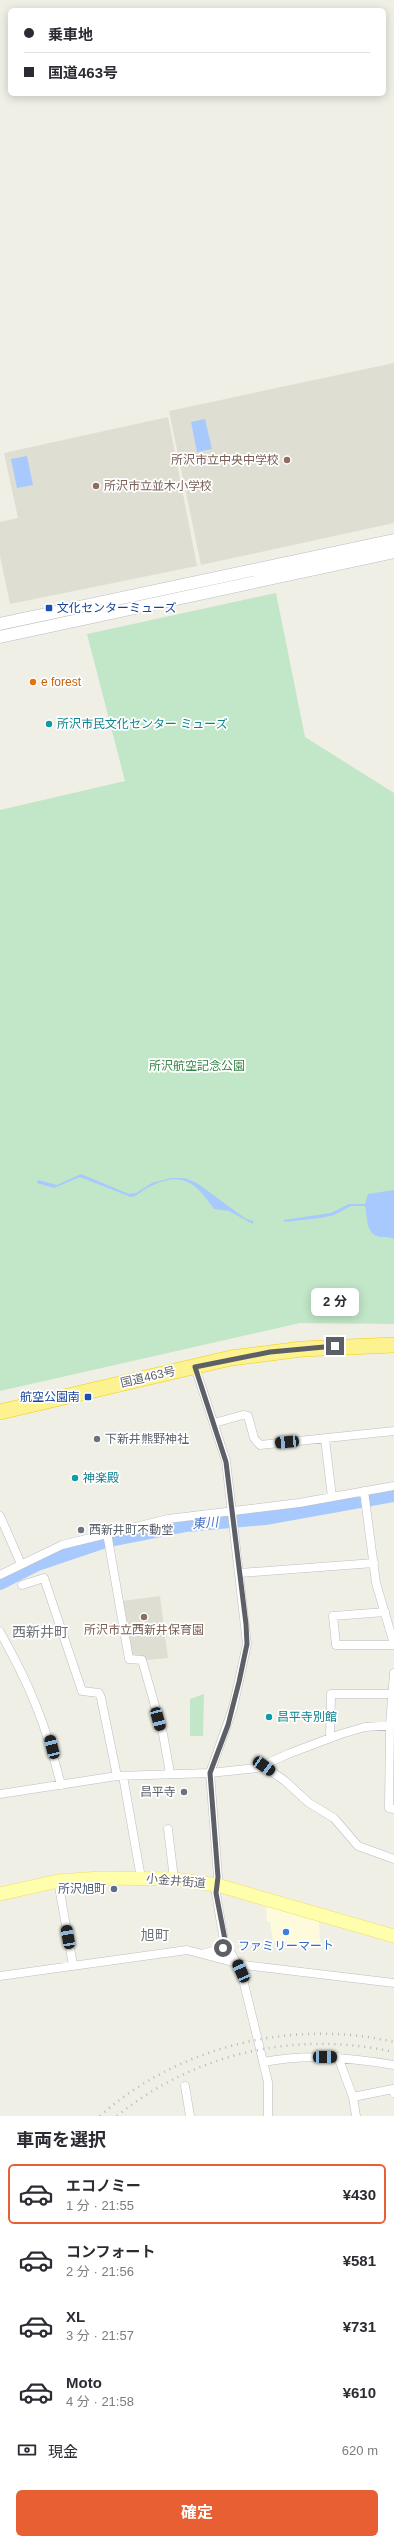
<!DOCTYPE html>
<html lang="ja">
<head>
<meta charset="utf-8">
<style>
  body { margin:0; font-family:Arial,"Noto Sans JP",sans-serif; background:#f2f2f3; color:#2b2b33; height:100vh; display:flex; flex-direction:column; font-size:15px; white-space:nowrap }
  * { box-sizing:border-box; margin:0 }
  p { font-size:13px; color:#7c7c81 }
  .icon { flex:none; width:22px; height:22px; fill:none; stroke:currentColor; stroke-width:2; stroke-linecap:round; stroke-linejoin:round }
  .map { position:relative; height:2116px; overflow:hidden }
  .drawer { display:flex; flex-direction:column; background:#fff; flex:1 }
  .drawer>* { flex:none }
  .banner { position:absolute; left:8px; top:8px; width:378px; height:88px; border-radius:6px; box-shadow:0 2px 10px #0003; display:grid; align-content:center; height:88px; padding:0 16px; background:#fff }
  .end { position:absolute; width:18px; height:18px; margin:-9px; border:5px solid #5d5f66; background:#fff; box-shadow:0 0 0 2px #fff }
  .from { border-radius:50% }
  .bubble { position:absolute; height:28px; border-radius:6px; background:#fff; box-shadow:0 2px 10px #0003; font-size:13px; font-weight:700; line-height:28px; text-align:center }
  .car { position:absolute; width:12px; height:24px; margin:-12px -6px; border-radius:5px; box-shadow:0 0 3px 1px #0007; background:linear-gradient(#222 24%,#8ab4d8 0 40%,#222 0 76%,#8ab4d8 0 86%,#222 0) }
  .banner b { display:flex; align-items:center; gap:14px; height:38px; font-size:15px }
  .banner b+b { border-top:1px solid #e1e1e2 }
  .banner i { width:10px; height:10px; background:#2b2b33 }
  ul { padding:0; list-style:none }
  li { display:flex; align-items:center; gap:12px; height:60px; margin:0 8px 6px; padding:0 8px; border:2px solid transparent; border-radius:6px }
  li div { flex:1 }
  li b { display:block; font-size:15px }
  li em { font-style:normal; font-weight:700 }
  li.selected { border-color:#e85f33 }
  li>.icon { width:36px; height:36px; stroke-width:1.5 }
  h2 { padding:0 16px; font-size:18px; line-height:48px }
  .pay { display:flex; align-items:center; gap:10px; height:44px; padding:0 16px; font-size:15px }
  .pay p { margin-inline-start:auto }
  .button { display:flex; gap:8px; margin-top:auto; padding:8px 16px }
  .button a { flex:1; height:46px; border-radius:6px; background:#e85f33; color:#fff; font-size:16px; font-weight:700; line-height:46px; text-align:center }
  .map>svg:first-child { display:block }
</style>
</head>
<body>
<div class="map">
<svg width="394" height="2116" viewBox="0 0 394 2116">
  <rect width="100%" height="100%" fill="#efefe5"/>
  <path fill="#fdfbdc" d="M266 1904 319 1920 320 1944H288L285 1940 273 1941 270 1922H267Z"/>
  <path fill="#dfded3" d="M394 363V523L201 565 169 411Z
    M168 417 197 566 10 604 0 556V522L18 518 4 453Z
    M160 1596 168 1658 146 1660 145 1657H135L132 1655 122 1601Z"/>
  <path fill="#c2e6c8" d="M276 593 305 737 394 793V1324L300 1323 0 1391V810L125 781 87 634Z
    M204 1694 203 1736H190V1699Z"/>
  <path fill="#a7c9fe" d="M205 419 212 449 197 452 191 422Z
    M27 456 33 485 17 488 11 459Z
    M81 1174 129 1194 136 1193 152 1183 171 1178H184L197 1183 246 1219 253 1221V1224L229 1211 214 1209C195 1181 181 1170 147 1188 141 1191 138 1196 131 1197L80 1177 54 1188 37 1183 38 1180 57 1185Z
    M394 1190V1239C390 1237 386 1237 381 1237 365 1235 368 1218 365 1206H351L334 1215 320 1218 284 1222V1220L331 1213 349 1204H365L368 1194Z"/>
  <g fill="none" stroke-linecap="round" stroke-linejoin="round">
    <path stroke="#a7c9fe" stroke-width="14" d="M0 1583 37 1564 105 1541 186 1525 265 1518 394 1495"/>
    <g stroke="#bdbec4" stroke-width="9">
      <path id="street" d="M195 1367 226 1461 247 1644 233 1708 210 1773 218 1877 216 1893 224 1941 241 1971 268 2082V2116
        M214 1423 243 1415 248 1416 254 1438 260 1445 394 1431
        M325 1439 332 1497
        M364 1491 376 1583 394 1644
        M0 1516 21 1564
        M107 1533 129 1659 142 1660 163 1734 170 1773
        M240 1573 374 1563
        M0 1575 62 1545 168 1519 299 1503 394 1486
        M22 1585 44 1578 82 1691 99 1693 101 1698 117 1776
        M385 1612 333 1616 336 1645H394
        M0 1632C30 1685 46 1725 61 1785
        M394 1673 390 1725 389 1808 394 1809
        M330 1738 331 1694H393
        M264 1766 285 1781 309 1803 334 1818 358 1846 394 1859
        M123 1776 141 1878
        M0 1794 117 1776 210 1773 257 1768 288 1754 341 1734 365 1727 394 1725
        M168 1829 174 1879
        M58 1881 73 1965
        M205 1953 221 1949 226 1945
        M0 1976 187 1950 244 1965 394 1983
        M338 2057 353 2097 356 2116
        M264 2062C307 2053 351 2058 394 2065
        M185 2086 190 2116
        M353 2097 393 2089 394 2093"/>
    </g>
    <g stroke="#bbbcc3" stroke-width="13">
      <path id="secondary" d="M0 624 394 540
        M0 637 394 552"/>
    </g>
    <g stroke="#f0df5e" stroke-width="14">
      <path id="primary" d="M0 1894 58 1881 101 1878 174 1879 217 1885 394 1936"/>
    </g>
    <g stroke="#f2cf03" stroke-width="16">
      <path id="highway" d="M0 1412 231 1358 302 1349 394 1345"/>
    </g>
    <use href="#street" stroke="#fff" stroke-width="8"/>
    <use href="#secondary" stroke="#fff" stroke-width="12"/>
    <use href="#primary" stroke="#fefeac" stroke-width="13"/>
    <use href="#highway" stroke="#fcf290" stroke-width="15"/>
    <path stroke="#b8b8b9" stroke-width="2.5" stroke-dasharray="1 5" stroke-linecap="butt" d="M100 2116C177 2047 293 2018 394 2042
      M117 2116C195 2053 296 2030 394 2052"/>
  </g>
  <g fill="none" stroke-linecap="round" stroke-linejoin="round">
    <path stroke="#5d5f66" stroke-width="5" d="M223 1948 226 1945 216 1893 218 1877 210 1773 228 1725 239 1682 247 1644 246 1624 226 1462 195 1367 270 1352 335 1346"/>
  </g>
  <g fill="#8d6e63" stroke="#fff" stroke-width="1.5">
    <circle cx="287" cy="460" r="4"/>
    <circle cx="96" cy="486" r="4"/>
    <circle cx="144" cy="1617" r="4"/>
  </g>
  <g fill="#1a4fb4" stroke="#fff" stroke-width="1.5">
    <rect x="45" y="604" width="8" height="8" rx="2"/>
    <rect x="84" y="1393" width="8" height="8" rx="2"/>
  </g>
  <circle fill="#e8710a" stroke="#fff" stroke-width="1.5" cx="33" cy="682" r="4"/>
  <g fill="#0f9aa8" stroke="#fff" stroke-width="1.5">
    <circle cx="49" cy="724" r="4"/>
    <circle cx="75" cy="1478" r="4"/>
    <circle cx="269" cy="1717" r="4"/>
  </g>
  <g fill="#6b7280" stroke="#fff" stroke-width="1.5">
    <circle cx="97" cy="1439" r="4"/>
    <circle cx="81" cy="1530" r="4"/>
    <circle cx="184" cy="1792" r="4"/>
  </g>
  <circle fill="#5c6f8a" stroke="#fff" stroke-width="1.5" cx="114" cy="1889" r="4"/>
  <circle fill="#3f7fe0" stroke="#fff" stroke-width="1.5" cx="286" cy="1932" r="4"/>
  <g text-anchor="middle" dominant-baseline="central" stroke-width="3.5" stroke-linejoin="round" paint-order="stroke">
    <g font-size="12" fill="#785e54" stroke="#fff" text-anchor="end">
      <text x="279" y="460">所沢市立中央中学校</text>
      <text x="104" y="486" text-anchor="start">所沢市立並木小学校</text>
      <text x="144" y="1630" text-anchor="middle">所沢市立西新井保育園</text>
    </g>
    <g font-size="12" fill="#164399" stroke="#fff" text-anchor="start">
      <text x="57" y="608">文化センターミューズ</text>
      <text x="80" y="1397" text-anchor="end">航空公園南</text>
    </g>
    <g font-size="12" fill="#c56008" stroke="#fff" text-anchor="start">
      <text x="41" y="682">e forest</text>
    </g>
    <g font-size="12" fill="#0d838f" stroke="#fff" text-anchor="start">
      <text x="57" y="724">所沢市民文化センター ミューズ</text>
      <text x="83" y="1478">神楽殿</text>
      <text x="277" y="1717">昌平寺別館</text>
    </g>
    <g font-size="12" fill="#368446" stroke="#fff">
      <text x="197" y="1066">所沢航空記念公園</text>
    </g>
    <g font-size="12" fill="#5d5f66" stroke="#fff">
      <text transform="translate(148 1377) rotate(-13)">国道463号</text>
      <text transform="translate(176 1881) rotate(5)">小金井街道</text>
    </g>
    <g font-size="12" fill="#5b616d" stroke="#fff" text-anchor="start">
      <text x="105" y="1439">下新井熊野神社</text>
      <text x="89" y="1530">西新井町不動堂</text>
      <text x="176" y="1792" text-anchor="end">昌平寺</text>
    </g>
    <g font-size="12" fill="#4e5e75" stroke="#fff" text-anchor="end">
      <text x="106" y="1889">所沢旭町</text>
    </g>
    <g font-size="12" fill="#366cbe" stroke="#fff">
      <text x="286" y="1946">ファミリーマート</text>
    </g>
    <g font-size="13" font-style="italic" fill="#486fc3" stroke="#fff">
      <text transform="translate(205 1523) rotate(-5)">東川</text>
    </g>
    <g font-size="14" fill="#6e7178" stroke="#fff">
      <text x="40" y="1632">西新井町</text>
      <text x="155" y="1935">旭町</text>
    </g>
  </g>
</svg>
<i class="end from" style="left:223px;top:1948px"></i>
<i class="end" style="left:335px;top:1346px"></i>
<div class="bubble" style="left:311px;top:1288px;width:48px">2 分</div>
<i class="car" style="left:287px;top:1442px;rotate:265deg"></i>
<i class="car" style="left:158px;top:1719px;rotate:165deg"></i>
<i class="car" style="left:52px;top:1747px;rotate:346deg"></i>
<i class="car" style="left:264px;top:1766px;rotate:125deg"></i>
<i class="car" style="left:68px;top:1937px;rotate:350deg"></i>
<i class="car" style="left:241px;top:1971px;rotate:336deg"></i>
<i class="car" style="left:325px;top:2057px;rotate:90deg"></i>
<div class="banner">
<b><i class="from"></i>乗車地</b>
<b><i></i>国道463号</b>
</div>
</div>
<section class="drawer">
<h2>車両を選択</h2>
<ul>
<li class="selected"><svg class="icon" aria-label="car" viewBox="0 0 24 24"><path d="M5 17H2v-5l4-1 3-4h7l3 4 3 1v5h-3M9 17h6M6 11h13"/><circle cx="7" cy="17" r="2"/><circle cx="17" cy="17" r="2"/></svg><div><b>エコノミー</b><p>1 分 · 21:55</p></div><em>¥430</em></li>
<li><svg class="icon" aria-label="car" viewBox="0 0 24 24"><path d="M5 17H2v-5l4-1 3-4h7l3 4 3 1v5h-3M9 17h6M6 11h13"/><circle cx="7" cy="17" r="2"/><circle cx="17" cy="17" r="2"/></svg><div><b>コンフォート</b><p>2 分 · 21:56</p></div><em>¥581</em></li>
<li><svg class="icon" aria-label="car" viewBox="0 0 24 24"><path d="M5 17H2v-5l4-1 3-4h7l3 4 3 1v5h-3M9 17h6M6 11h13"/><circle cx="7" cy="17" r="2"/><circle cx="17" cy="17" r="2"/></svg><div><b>XL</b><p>3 分 · 21:57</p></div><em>¥731</em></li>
<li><svg class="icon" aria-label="car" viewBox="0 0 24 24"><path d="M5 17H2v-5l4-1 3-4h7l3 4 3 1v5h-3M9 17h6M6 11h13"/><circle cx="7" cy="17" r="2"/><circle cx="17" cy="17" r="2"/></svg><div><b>Moto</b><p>4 分 · 21:58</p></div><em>¥610</em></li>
</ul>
<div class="pay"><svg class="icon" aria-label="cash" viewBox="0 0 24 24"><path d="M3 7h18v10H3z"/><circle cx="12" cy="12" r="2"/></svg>現金<p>620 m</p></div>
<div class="button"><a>確定</a></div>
</section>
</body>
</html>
